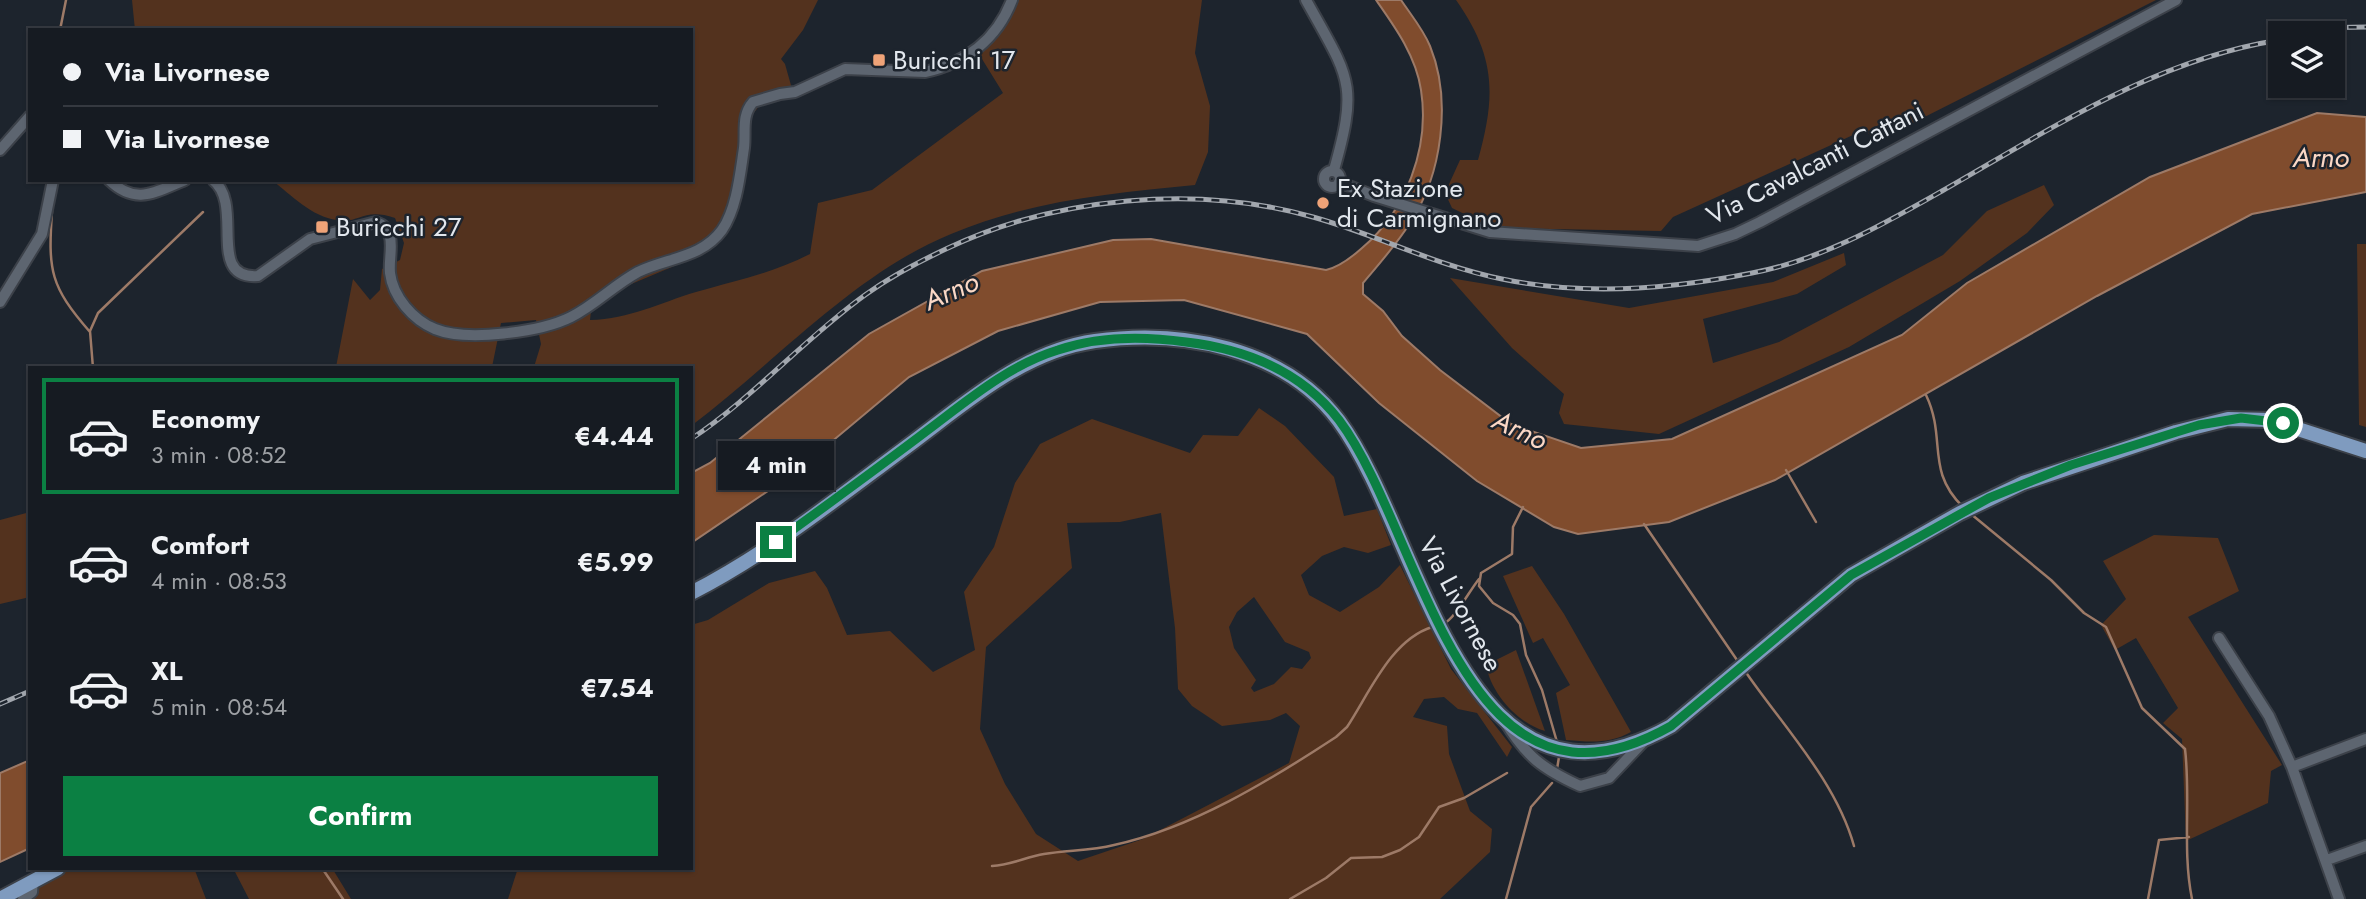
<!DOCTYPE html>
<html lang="en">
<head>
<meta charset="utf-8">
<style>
  body { margin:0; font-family:Jost,sans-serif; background:#23282f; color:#f1f3f6; height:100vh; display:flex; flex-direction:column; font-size:26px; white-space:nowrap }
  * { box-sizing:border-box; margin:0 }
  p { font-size:23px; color:#9ea1a5 }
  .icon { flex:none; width:38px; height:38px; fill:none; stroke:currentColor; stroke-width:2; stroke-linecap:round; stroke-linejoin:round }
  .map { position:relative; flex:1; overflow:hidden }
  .side { position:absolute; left:28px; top:366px; width:665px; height:504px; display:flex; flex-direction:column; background:#161b22; border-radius:0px; box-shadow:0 2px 5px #0004,0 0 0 2px #353940 }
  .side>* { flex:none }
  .guide { position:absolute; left:28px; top:28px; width:665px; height:154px; border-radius:0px; box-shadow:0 2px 5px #0004,0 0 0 2px #353940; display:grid; align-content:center; height:154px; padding:0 35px; background:#161b22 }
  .tools { position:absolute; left:2268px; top:21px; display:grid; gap:14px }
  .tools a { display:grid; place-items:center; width:77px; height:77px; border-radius:0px; background:#161b22; box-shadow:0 2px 5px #0004,0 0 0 2px #353940; font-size:35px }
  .end { position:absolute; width:32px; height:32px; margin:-16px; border:9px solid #0b8043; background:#fff; box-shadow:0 0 0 4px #fff }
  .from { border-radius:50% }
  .bubble { position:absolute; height:49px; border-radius:0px; background:#161b22; box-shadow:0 2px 5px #0004,0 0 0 2px #353940; font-size:23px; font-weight:700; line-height:49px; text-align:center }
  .guide b { display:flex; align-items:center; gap:24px; height:66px; font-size:26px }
  .guide b+b { border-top:2px solid #353940 }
  .guide i { width:18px; height:18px; background:#f1f3f6 }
  ul { padding:12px 0 0; list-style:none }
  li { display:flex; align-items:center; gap:21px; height:116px; margin:0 14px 10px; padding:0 21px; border:4px solid transparent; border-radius:0px }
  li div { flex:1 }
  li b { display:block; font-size:26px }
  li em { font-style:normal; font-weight:700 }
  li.on { border-color:#0b8043 }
  li>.icon { width:63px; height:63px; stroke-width:1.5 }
  .cta { display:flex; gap:14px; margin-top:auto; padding:14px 35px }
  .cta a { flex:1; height:80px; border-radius:0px; background:#0b8043; color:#fff; font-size:28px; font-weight:700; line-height:80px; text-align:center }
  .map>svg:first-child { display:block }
</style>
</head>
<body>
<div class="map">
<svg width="2366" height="899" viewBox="0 0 2366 899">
  <rect width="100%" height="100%" fill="#1d242d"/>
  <path fill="#53321e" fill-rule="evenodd" d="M132 0H818L803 30 781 59 785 64 794 96 760 105 748 120 726 232 698 256 629 285 591 311 590 320C630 319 659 303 696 292 738 280 770 274 810 254L818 203 872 190 1003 93 974 46 990 30 1006 0H1202L1195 53 1210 106 1208 152 1195 185C1112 193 1029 201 951 234 853 274 775 363 691 426V368L534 367 541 344 536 320 501 323 492 367H336L353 279 370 300 380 290 382 269 400 260 404 243 395 218C363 207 360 224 337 220 312 217 291 195 272 180H691V30H135Z
    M1456 0H2156L1877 141 1864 130 1673 217 1661 231 1493 228 1452 208 1445 193 1460 160H1478C1496 95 1496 57 1456 0Z
    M2044 185 2054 205 2027 233 1960 281 1849 347 1659 434 1564 424 1559 413 1564 394 1512 348 1450 278 1629 308 1773 282 1844 253 1846 265 1797 294 1703 319 1713 363 1779 342 1943 255 1987 211Z
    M2357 244H2366V427L2359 425Z
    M1259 408 1285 426 1334 477 1344 516 1377 509 1391 545 1368 553 1344 547 1322 556 1301 575 1309 595 1340 612 1379 587 1400 565 1451 669 1512 747 1507 757 1477 713 1458 709 1444 697 1424 699 1413 717 1447 726 1449 754 1470 811 1492 829 1490 852 1440 899H508L518 868H691V625L708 620 769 583 815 571 827 588 847 635 890 631 933 672 975 650 964 592 994 547 1015 483 1040 444 1092 419 1190 453 1203 435 1238 436ZM1161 513 1175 628 1178 689 1192 706 1222 726 1270 720 1286 713 1300 726 1289 763 1143 839 1078 861 1036 834 1005 784 980 729 986 647 1072 568 1067 523 1120 522ZM1254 597 1285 642 1309 652 1311 658 1302 669 1291 667 1274 684 1254 692 1251 688 1256 680 1234 648 1229 627 1237 612Z
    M30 512V597L0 604V520Z
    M2154 535 2218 538 2239 591 2188 617 2282 765 2271 771 2268 803 2186 841 2182 739 2163 723 2178 708 2136 638 2115 650 2101 625 2126 599 2103 561Z
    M1532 566 1564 614 1631 732C1609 744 1591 742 1566 740L1556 693 1570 685 1543 638 1533 643 1503 576Z
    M1516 650 1545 731C1517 723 1491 693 1486 665Z
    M65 868H194L206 899H18Z
    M233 868H332L351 899H249Z"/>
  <path fill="#804c2d" stroke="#9d7a67" stroke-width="2" d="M1376 0H1401C1411 15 1423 29 1430 46 1452 100 1442 175 1410 223 1397 244 1379 264 1363 283V294L1383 311 1402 336 1440 370 1511 424 1581 448 1672 439 1902 335 1967 283 2150 177 2317 113 2366 117V192L2252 214 2097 296 1775 480 1669 522 1578 534 1554 527 1477 481 1379 403 1307 334 1184 300 1100 302 998 331 909 377 793 474 691 543V473L710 463 869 334 982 271 1113 240 1151 239 1326 270C1339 267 1352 257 1362 248 1406 211 1430 148 1421 90 1416 56 1395 27 1376 0Z
    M30 760V848L0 862V773Z"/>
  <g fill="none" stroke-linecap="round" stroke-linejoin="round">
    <path stroke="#9d7a67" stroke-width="2.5" d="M60 30 66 0
      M52 211C48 271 50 286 90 332
      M93 368 90 331 98 313 203 212
      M1926 395C1947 439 1925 470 1963 507
      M1786 470 1816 522
      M1523 507 1513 527 1512 554 1481 573 1479 586 1493 603 1513 615 1520 624 1526 655 1542 690 1557 742
      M1971 514 2051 580 2084 613 2106 627 2142 708 2185 749C2191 799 2182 850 2192 899
      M1644 524 1739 663
      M1443 624C1454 620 1470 590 1479 579
      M1745 671C1782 725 1836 781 1854 846
      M1557 769 1559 757
      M992 866C1011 865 1026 857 1044 854 1067 850 1090 851 1114 845 1192 828 1269 781 1336 737L1347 727C1370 692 1391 640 1432 627
      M322 868 343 899
      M1290 899 1326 878 1351 858 1382 857 1400 850 1419 837 1439 807 1464 798 1507 773
      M1506 899 1531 807 1552 783
      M2148 899 2159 840 2189 837"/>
    <g stroke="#3c4149" stroke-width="14">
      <path id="minor" d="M1306 0C1349 78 1359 82 1334 170
        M0 150 30 116
        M1324 179a8 8 0 1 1 16 0a8 8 0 1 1-16 0Z
        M109 180C136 206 155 192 185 180
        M213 180C245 205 205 280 258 276L310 239 376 222C399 230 388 254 390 273 393 297 413 320 435 329 467 342 541 332 571 317 595 305 614 285 638 272 666 258 702 258 722 230 737 208 740 174 744 148 746 131 741 116 753 102L780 94 795 92 845 69 925 72C966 63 997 39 1012 0
        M1339 182 1374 196 1490 232 1698 246 1735 234 1760 222 2176 0
        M0 302 42 234 53 180
        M2219 638 2269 716 2292 767 2339 899
        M1504 720C1527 757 1541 768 1580 786L1609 778 1645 740
        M2292 767 2366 739
        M2327 860 2366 846
        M23 899 32 892 33 881"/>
    </g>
    <g stroke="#3c4149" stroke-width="18">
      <path id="major" d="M691 593C771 552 841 495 913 442 968 401 1024 351 1095 341 1181 329 1284 347 1339 421 1424 536 1461 843 1671 726L1851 575 1960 513 2023 483 2176 432 2228 419 2270 420 2366 451
        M0 899 58 868"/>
    </g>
    <use href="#minor" stroke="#5d6570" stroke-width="10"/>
    <use href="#major" stroke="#7f9bbf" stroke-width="14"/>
    <g stroke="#a2a7ae" stroke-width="5">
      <path id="rail" d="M2285 33 2313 28 2366 27
        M691 439C754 397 804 339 865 295 890 277 920 261 948 248 1056 197 1197 184 1313 217 1377 235 1437 266 1502 279 1583 296 1672 289 1752 273 1821 260 1882 225 1942 191 2049 130 2156 59 2280 40
        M0 704 30 691"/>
    </g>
    <use href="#rail" stroke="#1d242d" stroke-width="2.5" stroke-dasharray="8" stroke-linecap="butt"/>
  </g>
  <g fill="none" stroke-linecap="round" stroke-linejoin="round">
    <path stroke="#0b8043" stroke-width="9" d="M776 542C827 505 878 468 928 430 968 400 1009 365 1058 350 1099 336 1143 336 1186 342 1245 349 1301 371 1339 420 1424 533 1461 845 1671 726L1851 575 1989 498 2071 465 2199 425 2241 418 2283 423"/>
  </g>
  <g fill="#efa378" stroke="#1d242d" stroke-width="2.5">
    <rect x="872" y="53" width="14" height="14" rx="3.5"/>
    <circle cx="1323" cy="203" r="7"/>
    <rect x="315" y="220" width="14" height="14" rx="3.5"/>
  </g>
  <g text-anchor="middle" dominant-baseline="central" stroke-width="5" stroke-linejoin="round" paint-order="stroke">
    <g font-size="26" fill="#e2e7ed" stroke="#1d242d" text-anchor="start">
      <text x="893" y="60">Buricchi 17</text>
      <text x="1337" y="188">Ex Stazione<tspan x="1337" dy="30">di Carmignano</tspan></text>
      <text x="336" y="227">Buricchi 27</text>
    </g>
    <g font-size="26" fill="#e2e7ed" stroke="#1d242d">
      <text transform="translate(1815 163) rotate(-27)">Via Cavalcanti Cattani</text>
      <text transform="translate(1461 604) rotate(62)">Via Livornese</text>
    </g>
    <g font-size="28" font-style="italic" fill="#fbd8c6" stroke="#1d242d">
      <text x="2321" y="157">Arno</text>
      <text transform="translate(951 291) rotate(-23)">Arno</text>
      <text transform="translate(1520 430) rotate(25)">Arno</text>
    </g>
  </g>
</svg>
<div class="tools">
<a><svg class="icon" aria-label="layers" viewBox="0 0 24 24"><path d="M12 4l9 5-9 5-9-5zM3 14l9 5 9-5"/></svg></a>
</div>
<i class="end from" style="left:2283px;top:423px"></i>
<i class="end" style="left:776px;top:542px"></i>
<div class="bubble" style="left:718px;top:441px;width:116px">4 min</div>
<div class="guide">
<b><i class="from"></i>Via Livornese</b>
<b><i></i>Via Livornese</b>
</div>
<section class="side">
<ul>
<li class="on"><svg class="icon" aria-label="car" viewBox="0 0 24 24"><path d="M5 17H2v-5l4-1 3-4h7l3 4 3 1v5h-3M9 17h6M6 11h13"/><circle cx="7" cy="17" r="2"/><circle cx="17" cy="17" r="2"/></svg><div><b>Economy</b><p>3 min · 08:52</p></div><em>€4.44</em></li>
<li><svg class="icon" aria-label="car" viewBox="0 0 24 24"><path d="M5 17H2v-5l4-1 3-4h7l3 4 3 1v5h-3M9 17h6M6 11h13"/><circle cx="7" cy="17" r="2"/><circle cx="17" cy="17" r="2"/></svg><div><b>Comfort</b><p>4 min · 08:53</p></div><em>€5.99</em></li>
<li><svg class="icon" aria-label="car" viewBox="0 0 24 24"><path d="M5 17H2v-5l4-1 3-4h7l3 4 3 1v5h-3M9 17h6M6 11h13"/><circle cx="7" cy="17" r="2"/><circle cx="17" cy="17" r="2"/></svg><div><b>XL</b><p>5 min · 08:54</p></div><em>€7.54</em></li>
</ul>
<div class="cta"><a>Confirm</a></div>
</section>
</div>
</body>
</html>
